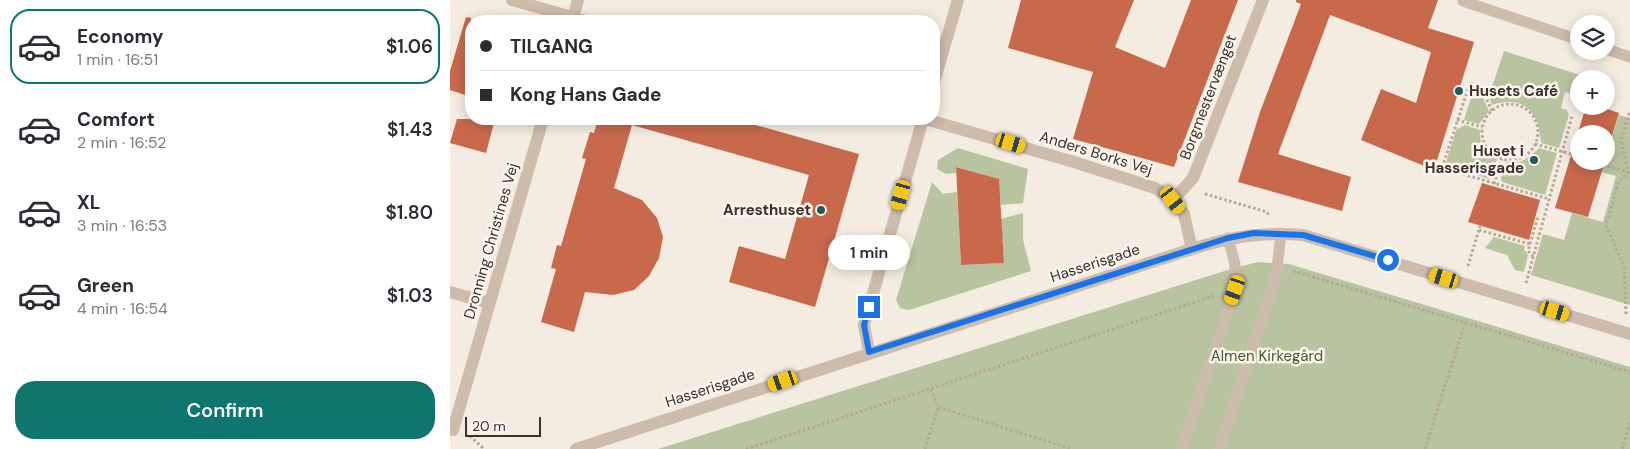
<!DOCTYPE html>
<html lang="en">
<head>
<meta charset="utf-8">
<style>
  body { margin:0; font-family:"DM Sans",sans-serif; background:#f7f7f7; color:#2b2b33; height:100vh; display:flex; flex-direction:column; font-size:19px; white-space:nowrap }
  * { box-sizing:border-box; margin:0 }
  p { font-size:16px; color:#7c7c81 }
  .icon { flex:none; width:28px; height:28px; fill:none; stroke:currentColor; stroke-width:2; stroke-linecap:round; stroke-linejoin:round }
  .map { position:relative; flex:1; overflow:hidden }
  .drawer { display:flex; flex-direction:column; background:#fff; width:450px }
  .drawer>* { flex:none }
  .hud { position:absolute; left:15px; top:15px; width:475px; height:110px; border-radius:20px; box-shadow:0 2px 12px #0003; display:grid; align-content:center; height:110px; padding:0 15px; background:#fff }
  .fabs { position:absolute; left:1120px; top:15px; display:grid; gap:10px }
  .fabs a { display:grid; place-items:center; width:45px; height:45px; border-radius:50%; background:#fff; box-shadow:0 2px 12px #0003; font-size:25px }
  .scale { position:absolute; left:15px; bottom:12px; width:76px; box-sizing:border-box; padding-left:5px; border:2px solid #3b302b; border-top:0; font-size:14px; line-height:18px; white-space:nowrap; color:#3b302b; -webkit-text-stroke:4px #fbf5ee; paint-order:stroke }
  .end { position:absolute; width:22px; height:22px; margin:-11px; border:6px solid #1a73e8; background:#fff; box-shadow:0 0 0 2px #fff }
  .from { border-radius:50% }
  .bubble { position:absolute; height:35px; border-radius:18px; background:#fff; box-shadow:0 2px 12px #0003; font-size:16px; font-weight:600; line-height:35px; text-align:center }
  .car { position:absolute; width:15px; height:30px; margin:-15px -8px; border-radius:6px; box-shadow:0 0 4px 1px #0007; background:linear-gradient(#f5c518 24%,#345 0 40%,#f5c518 0 76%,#345 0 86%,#f5c518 0) }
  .hud b { display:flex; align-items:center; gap:18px; height:48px; font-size:19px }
  .hud b+b { border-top:1px solid #e1e1e2 }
  .hud i { width:12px; height:12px; background:#2b2b33 }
  ul { padding:9px 0 0; list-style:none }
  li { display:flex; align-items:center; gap:15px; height:75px; margin:0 10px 8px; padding:0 5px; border:2px solid transparent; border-radius:20px }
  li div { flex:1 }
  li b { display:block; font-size:19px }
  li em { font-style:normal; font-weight:600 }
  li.current { border-color:#0f766e }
  li>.icon { width:45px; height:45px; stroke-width:1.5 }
  .primary-button { display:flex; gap:10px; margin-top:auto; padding:10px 15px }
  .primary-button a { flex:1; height:58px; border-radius:20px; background:#0f766e; color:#fff; font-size:20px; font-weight:600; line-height:58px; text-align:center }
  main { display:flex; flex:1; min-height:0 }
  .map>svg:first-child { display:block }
</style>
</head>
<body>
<main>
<section class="drawer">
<ul>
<li class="current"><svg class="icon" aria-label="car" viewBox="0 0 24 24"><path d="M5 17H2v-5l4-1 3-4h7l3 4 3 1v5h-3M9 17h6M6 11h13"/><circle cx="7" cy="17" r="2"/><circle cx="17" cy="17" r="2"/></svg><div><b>Economy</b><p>1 min · 16:51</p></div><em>$1.06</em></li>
<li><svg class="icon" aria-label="car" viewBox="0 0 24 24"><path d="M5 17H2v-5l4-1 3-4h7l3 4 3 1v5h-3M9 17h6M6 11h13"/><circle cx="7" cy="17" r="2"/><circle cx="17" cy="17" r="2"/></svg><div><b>Comfort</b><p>2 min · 16:52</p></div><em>$1.43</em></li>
<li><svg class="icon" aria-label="car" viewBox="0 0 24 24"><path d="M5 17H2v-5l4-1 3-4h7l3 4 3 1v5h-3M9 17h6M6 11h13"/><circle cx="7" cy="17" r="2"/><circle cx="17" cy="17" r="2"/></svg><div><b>XL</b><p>3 min · 16:53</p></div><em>$1.80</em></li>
<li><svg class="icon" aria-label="car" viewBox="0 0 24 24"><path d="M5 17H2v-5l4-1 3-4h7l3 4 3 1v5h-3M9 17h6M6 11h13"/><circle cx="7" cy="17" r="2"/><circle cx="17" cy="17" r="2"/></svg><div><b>Green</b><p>4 min · 16:54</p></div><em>$1.03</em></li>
</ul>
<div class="primary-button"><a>Confirm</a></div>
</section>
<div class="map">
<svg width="1180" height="449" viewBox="0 0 1180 449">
  <rect width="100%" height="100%" fill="#f4ebe1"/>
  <path fill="#b8c4a0" d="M1054 51 1143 79H1129V96L1115 92 1111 108 1117 110 1119 115 1109 148 1091 143C1089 113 1075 94 1042 105L1039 96Z
    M1024 88 1029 89 1039 111 1029 124 1014 120Z
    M1169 115 1180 118V305L1081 275 1093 234 1114 240 1122 213 1153 222 1166 176 1151 172Z
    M1015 125 1030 130C1029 143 1034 154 1047 159L1040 179 995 166 1006 130Z
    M508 148 578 169 573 203 551 205 548 179 507 167 506 173 496 174 487 169 488 160Z
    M1089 148 1107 153 1095 195 1052 182 1051 178 1056 162C1070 165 1079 158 1089 148Z
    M482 182 493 194 507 192 511 265 554 263 551 219 573 213V240L581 271 459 310 450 308 446 300Z
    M1044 237 1075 246 1074 249 1078 255 1074 272 1065 270 1057 255 1035 248Z
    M808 262 839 264 1180 367V449H208L781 269Z"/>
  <path fill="#c8694b" d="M571 0H684L665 47 715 68 741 0H788L724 167 623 139 643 72 558 48Z
    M846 0H988L978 28 1024 42 984 170 911 140 931 89 966 103 981 52 880 15 828 154 901 177 892 211 788 182 810 112 851 4 846 2Z
    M16 17 21 18V97L0 90V71Z
    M1136 106H1148L1169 113 1156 156V134H1129V161H1155L1138 217 1105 208Z
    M7 119H45L36 153 0 143Z
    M148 119H284L409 154 365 307 279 282 289 246 335 259 359 175 182 125 164 188 192 200 207 218 213 237 209 258 199 276 184 290 163 295 135 292 124 332 91 322 106 269 101 268 107 245 111 246 136 159 132 158 140 132 144 133Z
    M506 167 549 179 554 263 511 265Z
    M1032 183 1090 200 1079 240 1018 222Z"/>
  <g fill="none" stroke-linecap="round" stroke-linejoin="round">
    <path stroke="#b9a596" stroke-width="3" stroke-dasharray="2.5 2.5" stroke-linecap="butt" d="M1032 132a28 28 0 1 1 56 0a28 28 0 1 1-56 0Z
      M1042 111 1031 86 1020 83 992 168 1099 199
      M1007 120 1032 127
      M1085 144 1121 154
      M1153 165 1178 172
      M1044 184 1052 159
      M755 194 817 212 819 216
      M1029 230 1080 244
      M1083 257 1078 251 1088 216
      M1018 266 1030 226
      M843 271 1180 372
      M1076 283 1122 116
      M1176 314 1174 266 1156 226 1168 183 1178 172 1171 140 1180 111
      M481 389 488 407 622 449
      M20 436 34 449
      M296 449 764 296
      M475 449 488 407
      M975 449 1015 323
      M1172 449 1180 423"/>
    <path stroke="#cdbbac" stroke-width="11" d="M1013 1 1129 40
      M1156 49 1180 57
      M731 449 785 290V264L778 238
      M769 449 826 276 831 233"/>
    <path stroke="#cdbbac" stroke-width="12" d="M62 0 136 21
      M122 21 128 0
      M484 82 508 0
      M475 119 624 162 705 188 723 200 734 214 742 249
      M723 200 743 178 813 0
      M0 292 39 303
      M419 352 414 325 473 119
      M3 430 93 119"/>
    <path stroke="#cdbbac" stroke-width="12" d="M126 449 742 249C784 236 809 232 853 235L1180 334"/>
  </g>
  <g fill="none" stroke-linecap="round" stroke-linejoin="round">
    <path stroke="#1a73e8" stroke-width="6" d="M419 307 414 325 419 352 778 238 804 233 853 235 938 260"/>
  </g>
  <g fill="#1f5a5e" stroke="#fbf5ee" stroke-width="2">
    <circle cx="1009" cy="91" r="5"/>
    <circle cx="1084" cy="160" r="5"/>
    <circle cx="371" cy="210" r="5"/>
  </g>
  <g text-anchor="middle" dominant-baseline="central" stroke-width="5" stroke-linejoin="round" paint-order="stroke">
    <g font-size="15" font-weight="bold" fill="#3b302b" stroke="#fbf5ee" text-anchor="end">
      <text x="1019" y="91" text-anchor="start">Husets Café</text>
      <text x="1074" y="151">Huset i<tspan x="1074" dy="17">Hasserisgade</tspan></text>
      <text x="361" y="210">Arresthuset</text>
    </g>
    <g font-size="15" fill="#3b302b" stroke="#fbf5ee">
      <text transform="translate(758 97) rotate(-69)">Borgmestervænget</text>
      <text transform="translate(646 153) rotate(17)">Anders Borks Vej</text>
      <text transform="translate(41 241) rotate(-74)">Dronning Christines Vej</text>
      <text transform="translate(645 263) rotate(-18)">Hasserisgade</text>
      <text transform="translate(260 388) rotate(-18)">Hasserisgade</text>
    </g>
    <g font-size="15" fill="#4a5a2e" stroke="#fbf5ee">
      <text x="817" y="356">Almen Kirkegård</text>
    </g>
  </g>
</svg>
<div class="fabs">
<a><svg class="icon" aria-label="layers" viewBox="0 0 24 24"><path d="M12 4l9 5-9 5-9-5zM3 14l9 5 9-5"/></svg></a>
<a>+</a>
<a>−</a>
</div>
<div class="scale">20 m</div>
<i class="end from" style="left:938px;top:260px"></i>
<i class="end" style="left:419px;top:307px"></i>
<div class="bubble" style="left:378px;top:235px;width:82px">1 min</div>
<i class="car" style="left:561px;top:143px;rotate:107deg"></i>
<i class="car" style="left:451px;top:195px;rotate:196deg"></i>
<i class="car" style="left:723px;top:200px;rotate:143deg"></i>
<i class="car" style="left:994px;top:278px;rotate:287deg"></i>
<i class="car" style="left:785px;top:290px;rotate:199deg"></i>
<i class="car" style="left:1105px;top:311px;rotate:107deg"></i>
<i class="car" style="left:333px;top:381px;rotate:251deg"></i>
<div class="hud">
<b><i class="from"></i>TILGANG</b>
<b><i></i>Kong Hans Gade</b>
</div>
</div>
</main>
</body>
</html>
